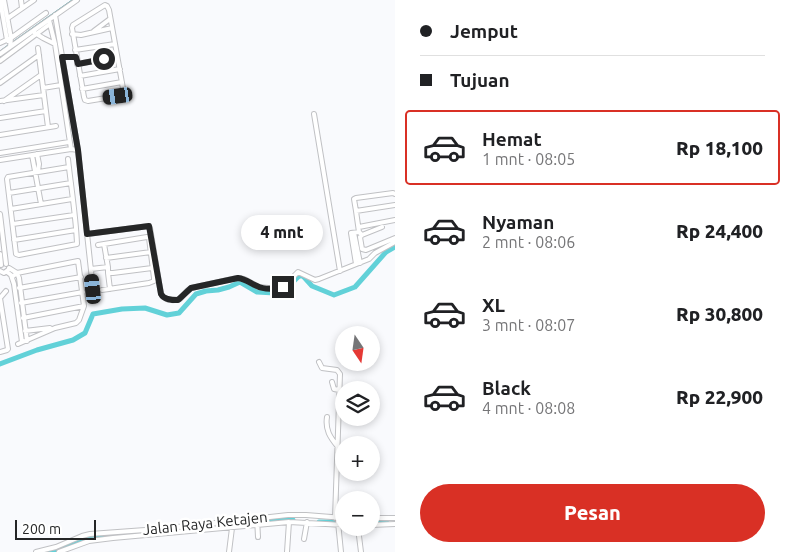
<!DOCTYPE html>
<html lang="id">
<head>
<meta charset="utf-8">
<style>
  body { margin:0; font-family:Ubuntu,sans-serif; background:#f6f6f6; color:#202124; height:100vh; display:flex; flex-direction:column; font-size:19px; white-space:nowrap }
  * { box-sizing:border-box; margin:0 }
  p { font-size:16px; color:#757577 }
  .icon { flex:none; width:28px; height:28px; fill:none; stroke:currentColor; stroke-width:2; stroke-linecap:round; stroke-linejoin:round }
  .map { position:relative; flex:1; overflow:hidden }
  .drawer { display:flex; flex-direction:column; background:#fff; width:395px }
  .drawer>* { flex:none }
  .hud { display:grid; align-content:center; height:110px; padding:0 25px; background:#fff }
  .needle { width:32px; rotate:167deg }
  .controls { position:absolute; left:335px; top:326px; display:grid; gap:10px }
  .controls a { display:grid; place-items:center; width:45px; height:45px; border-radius:50%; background:#fff; box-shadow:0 2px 8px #0003; font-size:25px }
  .scale { position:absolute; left:15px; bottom:12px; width:81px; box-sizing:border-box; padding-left:5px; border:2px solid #252627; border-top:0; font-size:14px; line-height:18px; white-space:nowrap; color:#252627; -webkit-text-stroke:4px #fff; paint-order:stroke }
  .end { position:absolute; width:22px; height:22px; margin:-11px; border:6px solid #252627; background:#fff; box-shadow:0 0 0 2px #fff }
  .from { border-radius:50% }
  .bubble { position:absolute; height:35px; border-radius:18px; background:#fff; box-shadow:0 2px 8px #0003; font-size:16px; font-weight:800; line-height:35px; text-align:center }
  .car { position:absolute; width:15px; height:30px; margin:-15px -8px; border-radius:6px; box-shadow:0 0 4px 1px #0007; background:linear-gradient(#222 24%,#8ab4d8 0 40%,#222 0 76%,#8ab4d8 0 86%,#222 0) }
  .hud b { display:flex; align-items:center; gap:18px; height:48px; font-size:19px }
  .hud b+b { border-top:1px solid #e0e0e0 }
  .hud i { width:12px; height:12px; background:#202124 }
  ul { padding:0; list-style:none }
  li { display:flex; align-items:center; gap:15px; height:75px; margin:0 10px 8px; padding:0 15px; border:2px solid transparent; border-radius:5px }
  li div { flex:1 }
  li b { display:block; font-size:19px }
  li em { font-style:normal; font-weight:800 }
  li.active { border-color:#d93025 }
  li>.icon { width:45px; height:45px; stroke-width:1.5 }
  .primary-button { display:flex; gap:10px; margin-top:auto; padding:10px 25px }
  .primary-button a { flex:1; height:58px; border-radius:30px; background:#d93025; color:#fff; font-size:20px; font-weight:800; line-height:58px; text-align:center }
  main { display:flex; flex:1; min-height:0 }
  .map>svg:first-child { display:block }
</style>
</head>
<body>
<main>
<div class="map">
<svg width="395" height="552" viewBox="0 0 395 552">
  <rect width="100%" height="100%" fill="#f9fafd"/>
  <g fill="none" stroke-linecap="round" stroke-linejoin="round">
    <path stroke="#509ea3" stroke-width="1" d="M11 43 72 0
      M0 51 8 45"/>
    <path stroke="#62d1d8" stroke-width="5" d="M0 364 37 350 73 340 85 333 93 314 122 309 145 308 167 315 179 313 196 294 206 291 218 290 229 287 240 282 257 292 275 293H282L299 276H303L312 286 334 295 355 287 386 252 395 247
      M319 522H344
      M262 523 283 520H293
      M371 523H387
      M48 552 89 539 107 537"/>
    <g stroke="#c0c1c4" stroke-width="6">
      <path id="minor" d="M0 0 7 40 8 41
        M4 0 9 27 11 38 10 47
        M21 0 22 8
        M105 5 107 6 109 10 124 94 118 96 88 101 85 100 84 97 72 28 73 25Z
        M55 15 78 150 93 289
        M8 18 34 0
        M49 20 55 44 71 149
        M94 31 110 19
        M35 33 43 38 55 44
        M72 34 81 35 112 28
        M0 43 11 38 46 13
        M38 48 48 127
        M75 50 115 44
        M0 54 77 0
        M62 57H76
        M0 61 50 24
        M77 64 117 57
        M80 76 120 69
        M0 83 39 55
        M43 88 61 85
        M82 89 122 82
        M0 101 44 95
        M4 101 41 75
        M314 114 340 271
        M0 118 46 111
        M0 135 56 126
        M0 153 69 142
        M37 154 39 164 38 171
        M32 155C35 171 38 187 41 204
        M68 159C71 187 76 216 77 244L19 255 16 254 7 179 8 177 69 167
        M0 160 71 149 78 150
        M9 193 71 183
        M11 209 72 199
        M356 211 354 199 356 198 393 193 395 194
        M0 214 6 264
        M13 224 74 215
        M359 227 395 220
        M359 232 356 211 395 205
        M354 233 360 263
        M87 234 149 226 150 228 161 294C165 301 174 301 180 299L187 291 191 288 237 278 244 279 259 287 278 289 283 287 298 272 315 280 319 279 369 259 375 253 395 242
        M362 235 360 237 362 249 366 250 395 238
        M14 240 76 230
        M0 254 1 265
        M106 258 151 252
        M356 264 351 233 359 232 362 235 382 227
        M108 267V273H113L152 268
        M9 268 17 273 19 278 27 341
        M91 269 108 267 104 244 98 245
        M0 271 4 273 8 270
        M7 272 11 275 14 284 22 342
        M108 273 110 289
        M12 277 17 273 78 261 84 306 79 320 76 323 55 328 18 344
        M19 288 81 277
        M102 290 149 283 154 281V278L149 238 147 237 104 244
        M0 298 6 291
        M21 303 83 292
        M23 318 84 306
        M25 331 50 328
        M0 352 7 350 8 349 0 298
        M319 362 322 368 337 370 340 374 335 518
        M332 382 334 389 339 390
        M327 417C325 430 330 437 338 447
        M257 518 258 537
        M371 518H395
        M338 522 341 552
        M371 525 395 524
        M358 528 361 552
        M304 539 307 522
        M36 552 56 547 82 536 90 534 159 529 288 515H306L344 518
        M59 552 89 541 113 538 289 522 344 525
        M229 552 232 528
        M287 552 289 522"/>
    </g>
    <use href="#minor" stroke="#fff" stroke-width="4"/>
  </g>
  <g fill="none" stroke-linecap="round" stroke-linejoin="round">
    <path stroke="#252627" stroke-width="6" d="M104 59 78 64 76 57H62L78 150 87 234 149 226 161 294C164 300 172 300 178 300L191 288 238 278C246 279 250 283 257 286 264 290 276 289 283 287"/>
  </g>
  <g text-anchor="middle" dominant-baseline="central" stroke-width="5" stroke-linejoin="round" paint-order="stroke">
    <g font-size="15" fill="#252627" stroke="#fff">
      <text transform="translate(205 523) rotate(-6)">Jalan Raya Ketajen</text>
    </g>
  </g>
</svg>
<div class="controls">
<a><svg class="needle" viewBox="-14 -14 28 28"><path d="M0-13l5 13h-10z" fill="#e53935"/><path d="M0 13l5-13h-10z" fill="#757577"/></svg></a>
<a><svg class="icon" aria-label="layers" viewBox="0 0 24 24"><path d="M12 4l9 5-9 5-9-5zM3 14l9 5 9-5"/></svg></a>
<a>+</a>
<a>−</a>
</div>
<div class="scale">200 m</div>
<i class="end from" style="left:104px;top:59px"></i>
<i class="end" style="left:283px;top:287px"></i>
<div class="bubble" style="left:241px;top:215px;width:82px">4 mnt</div>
<i class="car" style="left:118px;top:96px;rotate:262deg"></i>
<i class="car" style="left:93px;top:289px;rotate:354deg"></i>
</div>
<section class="drawer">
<div class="hud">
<b><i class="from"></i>Jemput</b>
<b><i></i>Tujuan</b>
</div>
<ul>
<li class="active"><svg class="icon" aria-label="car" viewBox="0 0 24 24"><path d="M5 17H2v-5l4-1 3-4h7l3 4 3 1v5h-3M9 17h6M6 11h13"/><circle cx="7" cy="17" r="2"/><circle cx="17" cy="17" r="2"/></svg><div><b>Hemat</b><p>1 mnt · 08:05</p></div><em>Rp 18,100</em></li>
<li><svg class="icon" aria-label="car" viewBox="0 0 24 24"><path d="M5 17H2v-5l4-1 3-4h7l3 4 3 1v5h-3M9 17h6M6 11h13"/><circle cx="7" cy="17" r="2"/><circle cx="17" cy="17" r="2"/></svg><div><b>Nyaman</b><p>2 mnt · 08:06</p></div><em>Rp 24,400</em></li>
<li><svg class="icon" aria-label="car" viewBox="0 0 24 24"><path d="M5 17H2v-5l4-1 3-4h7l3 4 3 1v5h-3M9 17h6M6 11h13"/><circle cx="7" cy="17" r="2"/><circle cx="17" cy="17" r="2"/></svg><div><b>XL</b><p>3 mnt · 08:07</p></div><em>Rp 30,800</em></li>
<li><svg class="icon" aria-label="car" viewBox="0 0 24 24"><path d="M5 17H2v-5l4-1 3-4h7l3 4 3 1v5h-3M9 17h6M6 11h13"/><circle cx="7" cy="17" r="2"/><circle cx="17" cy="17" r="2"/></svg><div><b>Black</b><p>4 mnt · 08:08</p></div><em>Rp 22,900</em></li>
</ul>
<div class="primary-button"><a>Pesan</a></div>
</section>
</main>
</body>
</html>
